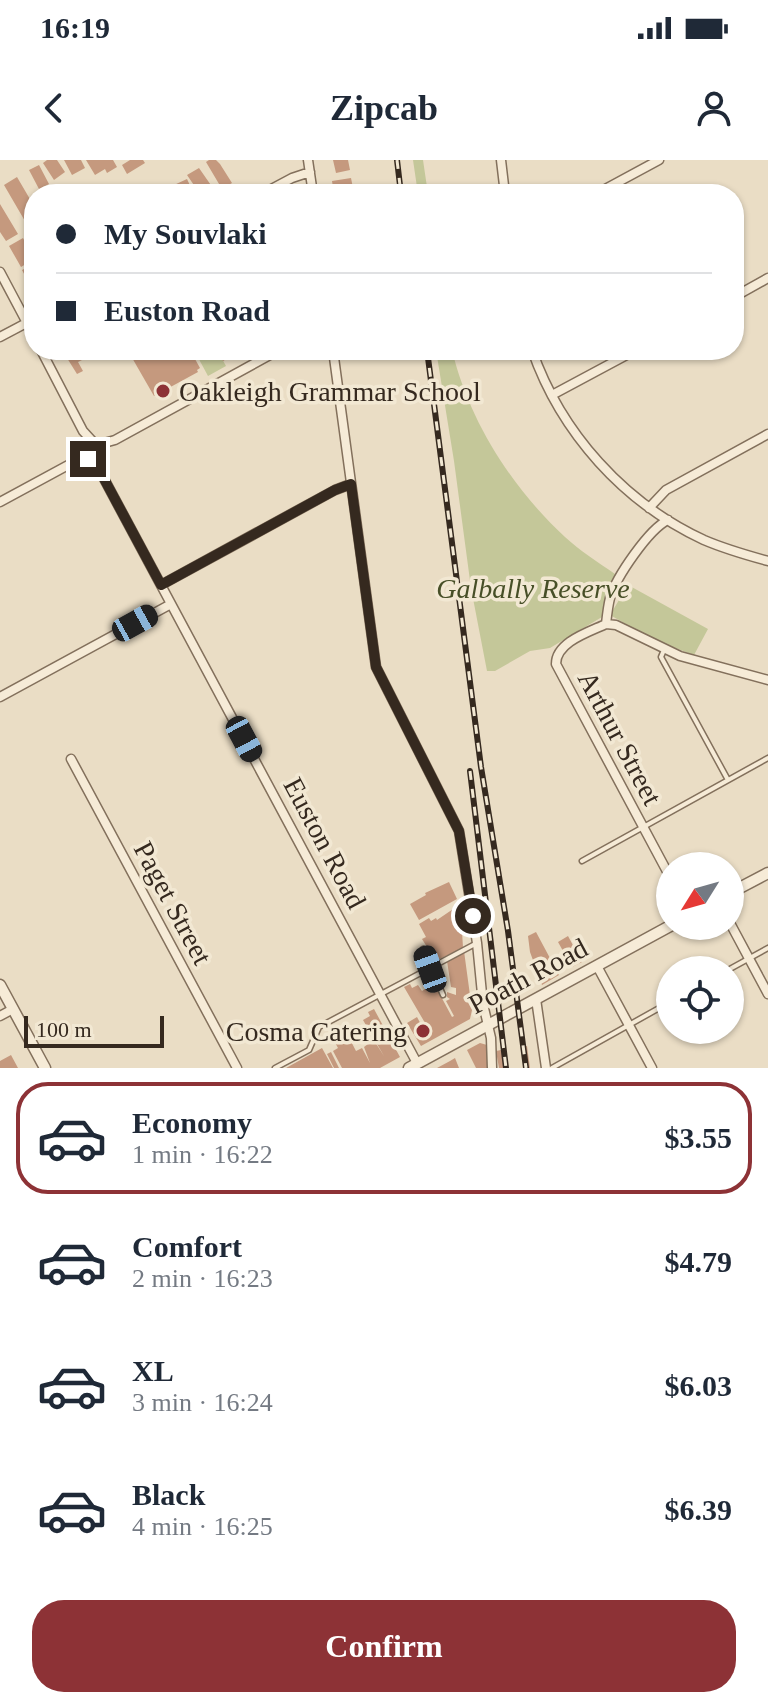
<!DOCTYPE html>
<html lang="en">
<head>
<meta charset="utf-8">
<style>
  body { margin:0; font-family:Georgia,serif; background:#f6f6f7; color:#1f2937; height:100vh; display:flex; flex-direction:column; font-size:30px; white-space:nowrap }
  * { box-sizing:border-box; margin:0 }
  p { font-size:26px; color:#747a83 }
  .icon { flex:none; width:44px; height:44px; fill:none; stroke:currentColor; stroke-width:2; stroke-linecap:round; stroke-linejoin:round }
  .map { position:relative; height:908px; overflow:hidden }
  .details { display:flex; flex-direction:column; background:#fff; flex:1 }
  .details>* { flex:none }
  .guide { position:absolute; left:24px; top:24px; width:720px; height:176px; border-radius:32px; box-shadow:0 2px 6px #0004; display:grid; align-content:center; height:176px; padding:0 32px; background:#fff }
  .needle { width:52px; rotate:233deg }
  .controls { position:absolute; left:656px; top:692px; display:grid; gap:16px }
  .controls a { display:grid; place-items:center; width:88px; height:88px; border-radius:50%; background:#fff; box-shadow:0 2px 6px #0004; font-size:40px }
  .scale { position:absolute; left:24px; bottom:20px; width:140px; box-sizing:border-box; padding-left:8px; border:4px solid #35291f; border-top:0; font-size:22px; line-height:28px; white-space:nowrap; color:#35291f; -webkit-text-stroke:6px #f2e8d3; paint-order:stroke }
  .end { position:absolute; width:36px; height:36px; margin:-18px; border:10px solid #35291f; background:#fff; box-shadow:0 0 0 4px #fff }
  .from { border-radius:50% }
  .car { position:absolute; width:24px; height:48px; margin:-24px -12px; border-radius:10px; box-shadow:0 0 6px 2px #0007; background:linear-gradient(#222 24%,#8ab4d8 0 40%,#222 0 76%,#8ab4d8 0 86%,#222 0) }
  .guide b { display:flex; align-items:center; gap:28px; height:76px; font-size:30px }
  .guide b+b { border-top:2px solid #e0e1e3 }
  .guide i { width:20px; height:20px; background:#1f2937 }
  ul { padding:14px 0 0; list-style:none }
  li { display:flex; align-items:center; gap:24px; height:112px; margin:0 16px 12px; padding:0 16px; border:4px solid transparent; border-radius:32px }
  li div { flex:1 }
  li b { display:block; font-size:30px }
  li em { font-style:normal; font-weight:700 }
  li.selected { border-color:#8d3236 }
  li>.icon { width:72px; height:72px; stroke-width:1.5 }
  .action { display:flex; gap:16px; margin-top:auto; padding:16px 32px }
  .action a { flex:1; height:92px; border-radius:32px; background:#8d3236; color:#fff; font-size:32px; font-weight:700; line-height:92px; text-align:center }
  .status { display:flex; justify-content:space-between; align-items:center; height:56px; padding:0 40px; background:#fff; direction:ltr }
  .status svg { height:22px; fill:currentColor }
  header { display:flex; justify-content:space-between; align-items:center; height:104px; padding:0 32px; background:#fff; font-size:36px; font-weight:700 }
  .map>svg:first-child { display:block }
</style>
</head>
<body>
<div class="status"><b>16:19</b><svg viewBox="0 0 49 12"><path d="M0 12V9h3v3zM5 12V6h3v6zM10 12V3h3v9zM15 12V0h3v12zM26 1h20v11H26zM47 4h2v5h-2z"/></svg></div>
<header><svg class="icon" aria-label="back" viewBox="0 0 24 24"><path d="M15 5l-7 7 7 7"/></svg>Zipcab<svg class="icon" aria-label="person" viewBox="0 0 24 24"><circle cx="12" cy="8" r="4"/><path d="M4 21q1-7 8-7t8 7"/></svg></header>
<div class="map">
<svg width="768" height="908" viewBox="0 0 768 908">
  <rect width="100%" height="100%" fill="#eaddc5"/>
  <path fill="#c4c799" d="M413 0H423L428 34H418Z
    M194 190H217L226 206 208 216Z
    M436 190H452C469 261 512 328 565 377 580 391 598 402 615 414L602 457 550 488 530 491 495 511H487L471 428 454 301Z
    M628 425 708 469 694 495 654 480 610 455Z"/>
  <path fill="#c5997e" d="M47 0H57L65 12 54 20 43 3Z
    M64 0H81L85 8 72 15Z
    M86 0H113L117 7 107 13 105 9 95 15Z
    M130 0H143L145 3 127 14 122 5Z
    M209 0H216L220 4 232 23 222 29 206 2Z
    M333 0H348L350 10 336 13Z
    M39 5 49 24 39 29 29 10Z
    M199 8 215 31 210 34H200L187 15Z
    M17 17 34 46V65L29 68 4 25Z
    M351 18 353 28 357 27V31L334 34 332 21Z
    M187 19 194 34H179L174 25Z
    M0 44 18 74 6 81 0 72Z
    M23 78 34 99 21 107 9 86Z
    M34 104V133L22 110Z
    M62 190H74L76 193 80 190 84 199 78 202 83 211 77 214Z
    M107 190H127L112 198Z
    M142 190H190L200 208 197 210 198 212 154 236 131 196Z
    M217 190H242L223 201Z
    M449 722 457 739 419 760 410 744 426 735 425 733Z
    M459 745V751L456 753 460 756 461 764 459 765 462 771 463 788 431 803 428 797 432 795 422 779 426 777 419 764 429 758 431 761 436 758 437 760Z
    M536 772 559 815 542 825 530 792 528 776Z
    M568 776 582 802 572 807 558 782Z
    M464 791 472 850 470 859 421 886 407 863 417 857 424 870 428 868 404 827 410 824 412 828 418 825 422 831 428 827 422 817 429 814 452 857 454 856 446 841 450 839 447 837V832L456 835V828L451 827 447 801Z
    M374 849 400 897 380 908H342L333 891 338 888 331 875 344 868 356 891 362 888 370 903 364 887 368 884 375 882 384 896 363 860 370 856 368 852Z
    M480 883 487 885 490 908H476L467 890Z
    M527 886 530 908H524L521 887Z
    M322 888 333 908H286Z
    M501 890 505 895 507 908H499L496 891Z
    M331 892 339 908H334L327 894Z
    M11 895 18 908H0V901Z
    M455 898 459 908H437L450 901Z"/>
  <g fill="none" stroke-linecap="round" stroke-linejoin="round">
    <g stroke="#83705c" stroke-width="7">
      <path id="service" d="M664 490 661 497 728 620
        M582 701 768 598
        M423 789 443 835
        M728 810 768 788
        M275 908 309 890 319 867 477 783
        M552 908 670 842"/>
    </g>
    <g stroke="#83705c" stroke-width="11">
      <path id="minor" d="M308 0 313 34
        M501 0 505 34
        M262 34 292 18 310 12
        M596 34 659 0
        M0 112 34 176
        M734 137 768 118
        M0 177 34 159
        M41 190 83 271 95 284
        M333 190 376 507 459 671 477 783 483 844 491 878 492 908
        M532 190C561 273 624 343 704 380 725 389 746 395 768 401
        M552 235 636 190
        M84 292a8 8 0 1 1 16 0a8 8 0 1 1-16 0Z
        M97 285 115 280 279 190
        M88 299 102 315 417 903
        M0 342 72 303 87 298
        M649 348 666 330 768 274
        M161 425 335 330 351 324
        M606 464C589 472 556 482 556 504L670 717
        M606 464 616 465 680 496 768 520
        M606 464C607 455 608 446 610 438 616 417 649 369 668 360
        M0 537 171 444
        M71 599 237 908
        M730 763 768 834
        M597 806 652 908
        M536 839 546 908
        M0 856 13 849"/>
    </g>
    <g stroke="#83705c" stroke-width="13">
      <path id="tertiary" d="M730 733 768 713
        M0 825 45 908
        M409 908 670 766"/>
    </g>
    <use href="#service" stroke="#f6ebd7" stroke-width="4"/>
    <use href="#minor" stroke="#f6ebd7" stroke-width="8"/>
    <use href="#tertiary" stroke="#f6ebd7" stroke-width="10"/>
    <g stroke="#35291f" stroke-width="6">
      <path id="rail" d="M397 0 401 34
        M427 190 481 607 508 771 526 908
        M470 611 506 908"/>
    </g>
    <use href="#rail" stroke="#f2e8d3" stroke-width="3" stroke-dasharray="9" stroke-linecap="butt"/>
  </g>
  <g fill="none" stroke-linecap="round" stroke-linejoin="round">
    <path stroke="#35291f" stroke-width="10" d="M88 299 102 315 161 425 335 330 351 324 376 507 459 671 473 756"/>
  </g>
  <g fill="#8d3236" stroke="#f2e8d3" stroke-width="3">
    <circle cx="163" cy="231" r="8"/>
    <circle cx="423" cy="871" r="8"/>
  </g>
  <g text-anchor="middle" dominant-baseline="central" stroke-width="7" stroke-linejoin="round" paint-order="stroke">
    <g font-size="28" fill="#35291f" stroke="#f2e8d3" text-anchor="start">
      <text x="179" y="231">Oakleigh Grammar School</text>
      <text x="407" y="871" text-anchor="end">Cosma Catering</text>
    </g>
    <g font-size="28" font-style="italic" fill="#474f27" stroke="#f2e8d3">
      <text x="533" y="428">Galbally Reserve</text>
    </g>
    <g font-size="28" fill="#35291f" stroke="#f2e8d3">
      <text transform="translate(620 578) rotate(62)">Arthur Street</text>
      <text transform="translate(325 683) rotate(62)">Euston Road</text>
      <text transform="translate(173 743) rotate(62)">Paget Street</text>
      <text transform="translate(528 816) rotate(-28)">Poath Road</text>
    </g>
  </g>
</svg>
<div class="controls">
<a><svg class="needle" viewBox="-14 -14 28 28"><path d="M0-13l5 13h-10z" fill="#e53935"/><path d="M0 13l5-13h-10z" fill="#747a83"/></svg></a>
<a><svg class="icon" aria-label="locate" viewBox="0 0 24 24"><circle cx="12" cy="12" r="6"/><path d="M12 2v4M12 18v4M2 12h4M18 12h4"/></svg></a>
</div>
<div class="scale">100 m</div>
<i class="end from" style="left:473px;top:756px"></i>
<i class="end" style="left:88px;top:299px"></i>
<i class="car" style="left:135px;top:463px;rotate:61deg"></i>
<i class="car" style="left:244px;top:579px;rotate:152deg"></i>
<i class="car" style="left:430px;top:809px;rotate:340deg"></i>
<div class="guide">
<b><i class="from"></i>My Souvlaki</b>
<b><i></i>Euston Road</b>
</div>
</div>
<section class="details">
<ul>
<li class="selected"><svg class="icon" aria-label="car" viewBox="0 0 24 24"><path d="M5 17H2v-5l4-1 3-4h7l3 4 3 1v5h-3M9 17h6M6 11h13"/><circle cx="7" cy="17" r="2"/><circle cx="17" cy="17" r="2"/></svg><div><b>Economy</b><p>1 min · 16:22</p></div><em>$3.55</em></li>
<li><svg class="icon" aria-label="car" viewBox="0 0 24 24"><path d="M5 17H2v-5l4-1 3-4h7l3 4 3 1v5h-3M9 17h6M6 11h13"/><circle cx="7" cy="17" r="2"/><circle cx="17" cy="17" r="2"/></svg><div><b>Comfort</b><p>2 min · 16:23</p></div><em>$4.79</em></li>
<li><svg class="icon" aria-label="car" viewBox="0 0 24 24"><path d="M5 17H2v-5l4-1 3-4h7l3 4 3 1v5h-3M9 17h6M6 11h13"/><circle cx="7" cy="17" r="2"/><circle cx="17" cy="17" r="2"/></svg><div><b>XL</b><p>3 min · 16:24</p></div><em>$6.03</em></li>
<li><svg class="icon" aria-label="car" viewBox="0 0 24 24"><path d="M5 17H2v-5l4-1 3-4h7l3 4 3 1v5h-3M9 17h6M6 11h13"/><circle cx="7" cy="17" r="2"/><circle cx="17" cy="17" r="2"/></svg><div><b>Black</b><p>4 min · 16:25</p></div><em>$6.39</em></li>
</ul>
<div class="action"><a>Confirm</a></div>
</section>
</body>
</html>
